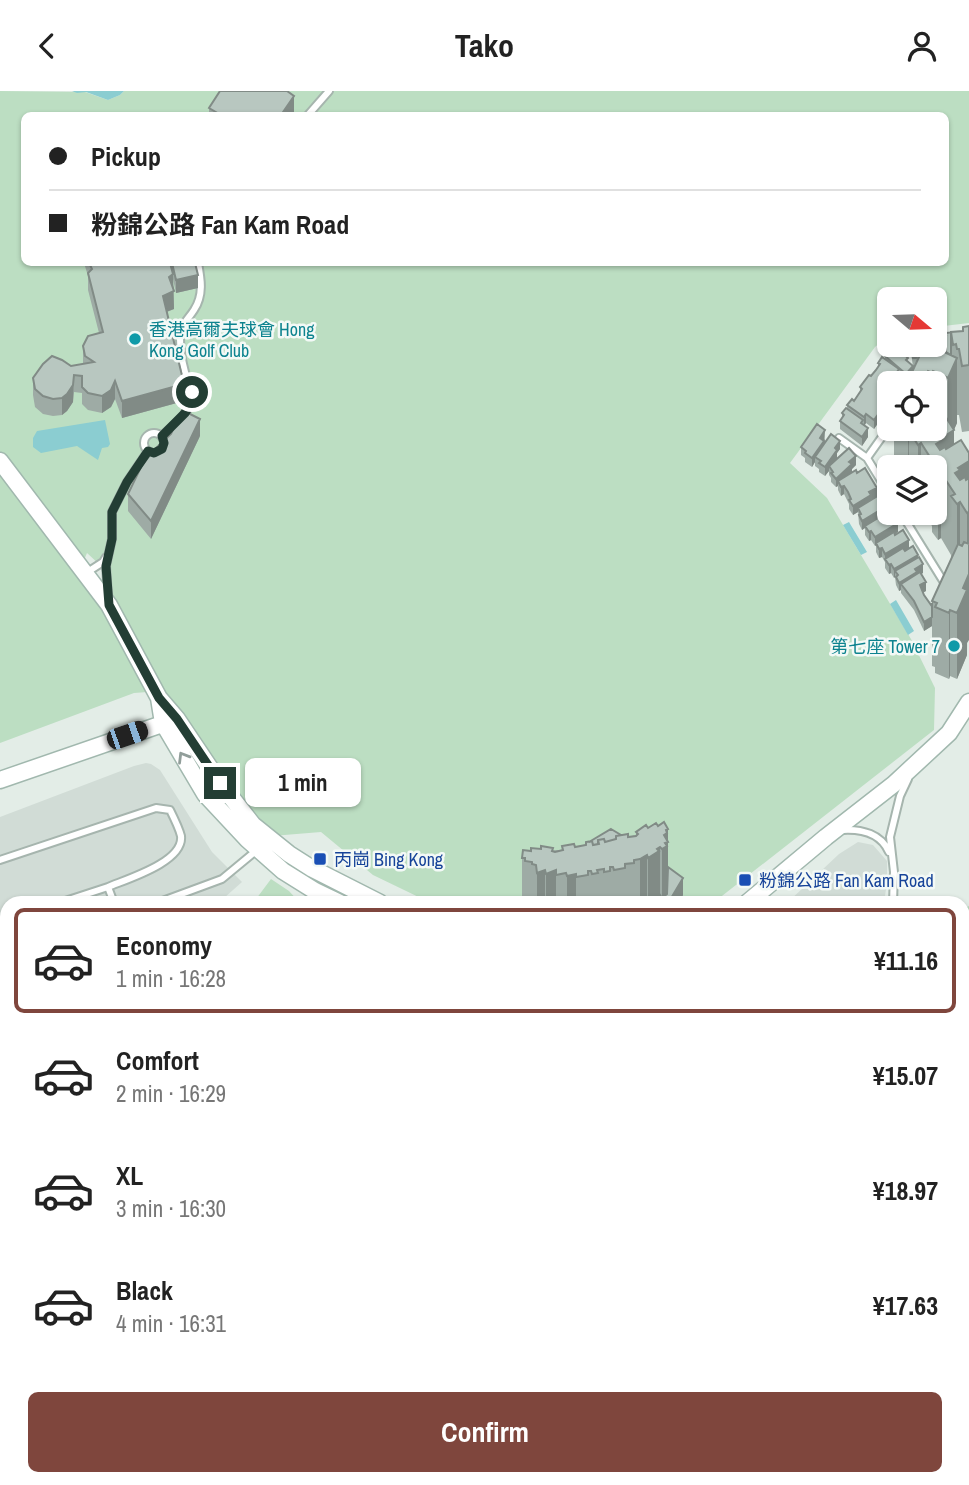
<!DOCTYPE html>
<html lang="en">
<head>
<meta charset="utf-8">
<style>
  body { margin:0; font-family:"Archivo Narrow","Noto Sans SC",sans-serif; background:#f6f6f6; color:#222; height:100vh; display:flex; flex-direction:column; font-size:26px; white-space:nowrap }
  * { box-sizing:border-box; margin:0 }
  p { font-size:23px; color:#767676 }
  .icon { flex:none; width:38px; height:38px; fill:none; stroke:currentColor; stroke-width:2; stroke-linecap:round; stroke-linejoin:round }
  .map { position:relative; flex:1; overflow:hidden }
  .panel { position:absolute; left:0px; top:805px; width:970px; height:590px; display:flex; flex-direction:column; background:#fff; border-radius:21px 21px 0 0; box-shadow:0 2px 5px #0004 }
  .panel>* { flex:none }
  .top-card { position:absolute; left:21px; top:21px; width:928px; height:154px; border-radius:10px; box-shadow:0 2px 5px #0004; display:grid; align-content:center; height:154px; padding:0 28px; background:#fff }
  .needle { width:46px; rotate:109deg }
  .fabs { position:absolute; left:877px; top:196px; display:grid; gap:14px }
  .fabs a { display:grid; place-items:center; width:70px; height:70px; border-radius:10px; background:#fff; box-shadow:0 2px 5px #0004; font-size:35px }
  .end { position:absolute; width:32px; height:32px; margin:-16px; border:9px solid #233e34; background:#fff; box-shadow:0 0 0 4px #fff }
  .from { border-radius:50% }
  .bubble { position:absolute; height:49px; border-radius:10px; background:#fff; box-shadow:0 2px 5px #0004; font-size:23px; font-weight:700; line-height:49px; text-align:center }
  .car { position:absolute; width:21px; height:42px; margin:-21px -10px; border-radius:9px; box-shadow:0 0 5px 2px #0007; background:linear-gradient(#222 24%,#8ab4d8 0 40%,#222 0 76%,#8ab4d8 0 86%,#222 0) }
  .top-card b { display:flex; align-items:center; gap:24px; height:66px; font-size:26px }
  .top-card b+b { border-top:2px solid #e0e0e0 }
  .top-card i { width:18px; height:18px; background:#222 }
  ul { padding:12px 0 0; list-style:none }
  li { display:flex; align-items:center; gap:21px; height:105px; margin:0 14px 10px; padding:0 14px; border:4px solid transparent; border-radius:10px }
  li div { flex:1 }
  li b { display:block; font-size:26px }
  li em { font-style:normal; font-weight:700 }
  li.current { border-color:#7f463d }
  li>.icon { width:63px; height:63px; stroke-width:1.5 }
  .primary-button { display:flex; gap:14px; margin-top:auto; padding:14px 28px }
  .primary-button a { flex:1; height:80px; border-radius:10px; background:#7f463d; color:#fff; font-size:28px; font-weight:700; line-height:80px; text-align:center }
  header { display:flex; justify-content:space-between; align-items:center; height:91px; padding:0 28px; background:#fff; font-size:32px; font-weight:700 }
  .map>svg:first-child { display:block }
</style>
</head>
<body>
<header><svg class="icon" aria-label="back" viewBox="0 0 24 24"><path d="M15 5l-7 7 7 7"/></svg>Tako<svg class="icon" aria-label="person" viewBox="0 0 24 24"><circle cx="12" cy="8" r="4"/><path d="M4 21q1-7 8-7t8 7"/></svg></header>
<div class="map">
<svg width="969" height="1394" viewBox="0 0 969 1394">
  <rect width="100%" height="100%" fill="#e3ede7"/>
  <path fill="#d1dcd6" d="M146 672 151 673 160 679 212 761 242 791 224 807 211 812H7V1289L0 1290V726L134 675Z
    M858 751 873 754 887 770V791L884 812H787L839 763Z"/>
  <path fill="#bcdec2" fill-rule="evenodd" d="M0 0 85 1 108 9 120 4 124 0H969V232L935 236 934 208H889V244L875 256 790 372 827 407 911 548 935 597 934 639 713 812H679L611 755 515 812H431L373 784 321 741 272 745 222 690 161 600 134 602 0 652ZM24 24H945V172H24ZM87 462 101 475 111 490 104 512 81 476Z
    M271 788 289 800 300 812H253Z
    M969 815V848L963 854V818Z
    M969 968V1069L963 1075V974Z
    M969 1133V1178H963L962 1137Z
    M3 1253H7V1289L0 1290V1255Z
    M969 1268V1329H967L963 1332V1315L965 1307 963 1300V1270Z
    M0 1331H7V1378L0 1381Z
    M963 1381 969 1383V1394H884L881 1388H929L930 1390 931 1388H962Z
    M361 1388H412L416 1392 415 1394H358Z
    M441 1388H475L480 1389 478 1394H437Z
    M796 1388H867L870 1394H793Z"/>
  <path fill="#8bcdd1" d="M72 0H124L120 4 108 9 86 1 77 2Z
    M105 329 110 353 108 356 102 357 98 369 77 355 41 362 33 356V347L37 340Z
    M849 431 867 461 861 464 843 434Z
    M896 509 914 540 908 544 890 513Z"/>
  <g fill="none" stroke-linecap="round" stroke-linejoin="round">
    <g stroke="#a6b5ae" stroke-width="10">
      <path id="lane" d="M308 24 329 0
        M144 352a10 10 0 1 1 20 0a10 10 0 1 1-20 0Z
        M162 345C171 336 187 325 190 313 194 301 187 292 185 281 182 270 180 259 180 248 180 234 187 230 194 219 204 204 201 188 198 172
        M839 347 867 367 889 403
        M867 367 889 336
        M901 422 945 493
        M86 482 103 471 106 466
        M108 505 106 475 112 448V421L127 391 148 360
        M843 739C862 738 881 743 889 761
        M0 769 156 717 170 719C174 727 179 737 181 745 184 771 127 788 108 796
        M759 802 771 812
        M59 812 108 796 114 812
        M157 812 222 788 257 759
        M893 812 894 781 890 746 900 705 908 688
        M0 831 7 829
        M0 1249 7 1247
        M962 1255 969 1256
        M0 1374 7 1373
        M877 1388 881 1394
        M232 1394 236 1388"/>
    </g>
    <g stroke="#a6b5ae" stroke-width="16">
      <path id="street" d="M0 1311H7
        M205 1388 216 1394
        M433 1394 437 1388"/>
    </g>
    <g stroke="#a1b8ae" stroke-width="19">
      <path id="secondary" d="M0 370 109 514 159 607 177 628 220 692 253 734 289 763 311 777 380 812
        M159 607 163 632 205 703 248 749 283 780 315 800 340 812
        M0 689 171 630
        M747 812 826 746 894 693 949 642 969 611"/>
    </g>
    <g stroke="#c1c9c6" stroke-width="21">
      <path id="primary" d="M962 1188 969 1189
        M962 1207 969 1208"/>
    </g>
    <g stroke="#c1c9c6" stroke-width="24">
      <path id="highway" d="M962 865 969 859
        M962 893 969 887
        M962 937 969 930
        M962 969 969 963
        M491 1394 496 1388
        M516 1394 521 1388
        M556 1394 561 1388
        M584 1394 589 1388"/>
    </g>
    <use href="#lane" stroke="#fff" stroke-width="6"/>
    <use href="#street" stroke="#fff" stroke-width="12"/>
    <use href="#secondary" stroke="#fff" stroke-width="16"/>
    <use href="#primary" stroke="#68a28d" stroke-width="18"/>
    <use href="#highway" stroke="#2e6a58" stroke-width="21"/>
  </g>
  <path fill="#9eaba5" d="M209 17 294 22 293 24H209Z
    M84 172H195L198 197 176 202 173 188 174 218 167 221 184 310 122 327 115 308 111 316 102 322 88 319 82 313V302L74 301 73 311 67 320 62 324 53 325 43 323 35 316 33 304V287L71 275 83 273V255L99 242 88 199V185Z
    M969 235V340L962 341 959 324H957V332L954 338V353L969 362 967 564 957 588 950 585 949 588 935 582V576L932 575V535L924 540 914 519 901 502V499L899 500 896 494 895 486 894 487 891 482 889 483 885 477V471L882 466 879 467 876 461V454L875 455 871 449 869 450 865 444V437L862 439 859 433 858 421 853 424 849 418V413L844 403 841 405 838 399V395L836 396 831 391V387L829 384V380L825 385 819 381V378L815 375V371L812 376 805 371V367L801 364V356L825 348 824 350V354L840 358 837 362V368L856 374 852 378V381L877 405 887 421 880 424V426L898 441 895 443 918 467 923 482 921 483 926 500 922 502 931 514 932 513V510L951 467V464L941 447 938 449 932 441V435L924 422H934V376H894V338H934V292H907L909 289 906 292 904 291 889 292V312L884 308 887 319 874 338 866 332 865 334 868 346 862 355 840 338V330L842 327V322L847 318V314L854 310 860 301V296L871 285 878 276V272L885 269V265L888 262V258L908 271 913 280 915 276H913L910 254H924L953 241 962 240Z
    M200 345 151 448 128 420V403Z
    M656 732 668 776 683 804 679 812H518L522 807V767L531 760 562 759V755L575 756 621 744 628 746 636 744V741L648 737Z
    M969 1093V1115H966V1101Z
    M5 1357H7V1388H130V1394H6L5 1382Z
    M718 1388H792L791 1389 804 1394H718Z"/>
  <path fill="#818b86" d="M294 5V22L293 24H281Z
    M173 183 174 218 163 222V205L169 186Z
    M198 184V197L176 202V189Z
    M957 267V332L954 339V403L941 382V447L938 449V384L934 338V316L941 302V347L948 343V287Z
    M913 275V284L906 292V283Z
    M928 280V292H923V291Z
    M74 284 73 311 67 320 62 324V307Z
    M115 290V308L111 316 102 322V305Z
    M184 293V310L122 327V310Z
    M887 311V319L874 338V329Z
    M866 323V332L864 335V326Z
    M200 328V345L151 448V430Z
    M868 337V346L862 355V346Z
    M908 338H909V376H908Z
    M825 339 824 359 815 366V371L812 376V367L820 347Z
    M840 350V358L837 362V368L829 375V380L825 385V376L835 357Z
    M921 352V376H918V354Z
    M856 365V374L852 378V382L838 390V395L836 396V388L849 371Z
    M969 370V549L967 552V564L957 588V522L963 497 967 488V422L960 411V477L957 479V413L955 382 958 377Z
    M844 395V403L841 405V396Z
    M877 397V405L858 417V421L853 424V415L869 401Z
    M887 412V421L880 424V428L865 435V437L862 439V430L879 417Z
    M898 432V441L875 455V446Z
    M871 440V449L869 450V441Z
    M909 449V458L887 471 885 469V463Z
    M882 457V466L879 467V458Z
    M918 464V473L895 480V486L894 487V478Z
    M891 473V482L889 483V474Z
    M923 473V482L901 493V499L899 500V492L915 478Z
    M926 491V500L920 503V494Z
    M950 519V585L949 588V522Z
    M932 526V535L924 540V531Z
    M668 738V803L662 810V758L664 744 666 739Z
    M660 756V811L648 812V767Z
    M647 764V812H640V768Z
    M545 779V812H537V782Z
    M556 779V812H546V783Z
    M576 783V812H567V785Z
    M683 787V804L679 812H670V809Z
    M3 889V914L0 915V890Z
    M967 1073V1086L962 1098V1085Z
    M7 1197V1223L0 1225V1200Z
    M653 1388H673L671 1394H650Z
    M735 1388H744V1394H735Z
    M769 1388H792L789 1394H767Z"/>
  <path fill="#b8c7c0" stroke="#818b86" stroke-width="2" d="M220 0H287L294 5 281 24H221L209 17Z
    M89 172H170L173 183 169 186 174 200 163 205 184 293 122 310 115 290 111 299 102 305 88 302 82 296V285L74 284 73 294 67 303 62 307 53 308 43 305 35 298 33 287 43 273 52 265 62 269 71 275 94 271 85 265 83 255 88 245 103 241 88 182 92 178Z
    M172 172H195L198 184 176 189Z
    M969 235V274L962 275 959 258H957L956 253 953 254 951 241 963 240V236Z
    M934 240 946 245 942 253 945 254 942 260 957 267 948 287 933 280 932 282 928 280 923 291 926 292H907L919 266 916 265 920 256 923 257 925 254H934Z
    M951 241V264L946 261V245H944L946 244V242L953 241Z
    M892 254H894L908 267 906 269 913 275 906 283 885 265 890 260 888 258Z
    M911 254H924L923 257 920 256 916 267H913Z
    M882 266 899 278 897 281 904 286 900 292H889V303L884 299 879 305 887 311 874 329 866 323 864 326 847 314 852 308 854 310 862 298 860 296 869 284 871 285 876 279 880 273 878 272Z
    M934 299 941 302 934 316Z
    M846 317 863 329 861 332 868 337 862 346 840 330 844 324 842 322Z
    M182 319 200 328 151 430 128 403 141 376 154 359 171 343Z
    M942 320 954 339 940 348 941 350 936 353 940 359 945 356 946 358 961 349 969 362V370L958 377 960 379 955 382 960 389 965 386 966 389 969 387V421L967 422 960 411 957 413 951 405 955 403 941 382 938 384 934 379V376H932L935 374 921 352 918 354 913 346 916 344 912 338H934V325Z
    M817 333 825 339 820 347 824 350 812 367 805 362 806 360 801 356Z
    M831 343 840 350 835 357 837 359 825 376 819 372 821 370 815 366Z
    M849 357 856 365 849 371 852 373 836 388 831 382 833 381 829 375Z
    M865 377 877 397 869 401 871 404 853 415 849 409 851 408 848 401 844 395 841 396 838 390 856 379 857 382Z
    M881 403 887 412 879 417 880 419 862 430 859 424 861 423 858 417Z
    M893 422 898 432 875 446 871 440 869 441 865 435 883 424 885 427Z
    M903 439 909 449 885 463 882 457 879 458 876 452 894 441 895 444Z
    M964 451 969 453V452V483L963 497 967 499 957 522 950 519 949 522 935 516 937 512 932 510 958 453 962 455Z
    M913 455 918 464 894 478 891 473 889 474 885 468 903 457 905 460Z
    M919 466 923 473 915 478 917 481 899 492 896 486 898 484 895 480Z
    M920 481 926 491 920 494 924 504 931 514 932 513V526L924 531 914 510 901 493Z
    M664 731 668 738 666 739 667 742 664 744 668 751 665 752 667 755 662 758 660 756 657 758 659 760 648 767 647 764 640 768 634 769V772L625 773V777L614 779 613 776H610V780L604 781V778L597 779 598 782 592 783 591 780H588V784L576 786V783L567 785 566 782 556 784V779L546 783 545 779 537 782 536 774 532 773V771L525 770V767H522L523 759 531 760V757L541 758V755L553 757 552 760 555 761 563 759 562 755 574 753 575 756 586 754V751L592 750 593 754 599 753 598 749 604 748 605 751 616 748V745L628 743V746L636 745 638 743 636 741 646 734 648 737 656 732 658 735Z
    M611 738 621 744 616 745V748L605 751 604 748 598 749V753L593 754 592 750 589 751Z
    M668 776 683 787 670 809 660 811V804L662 807 667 803Z
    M0 880 3 889 0 890Z
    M7 895V939L0 942V897Z
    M7 939V1197L0 1200V942Z
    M962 1071 967 1073 962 1085Z
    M5 1357H7V1373Z
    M968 1371 969 1372V1393L961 1391Z
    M43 1388H61L43 1390Z
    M61 1388H104L65 1394H62Z
    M609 1388H653L650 1394H595L597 1390 607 1393Z
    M748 1388H769L767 1394H745Z
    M788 1388 804 1394H786Z"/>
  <defs><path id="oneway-chevron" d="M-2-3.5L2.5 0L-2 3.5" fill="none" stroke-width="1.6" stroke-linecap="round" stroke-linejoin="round" transform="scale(1.75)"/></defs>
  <use stroke="#919e9a" href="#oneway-chevron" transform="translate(183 666) rotate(-121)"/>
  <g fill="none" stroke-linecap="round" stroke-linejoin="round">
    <path stroke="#233e34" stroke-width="9" d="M192 301 190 314 185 322 162 345 164 352 162 358 154 362 148 360 127 391 112 421V448L106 475 109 514 159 607 177 628 220 692"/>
  </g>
  <g fill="#0f9aa8" stroke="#f3f9f6" stroke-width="2.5">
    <circle cx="135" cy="248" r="7"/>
    <circle cx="954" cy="555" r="7"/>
  </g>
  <g fill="#1a4fb4" stroke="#f3f9f6" stroke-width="2.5">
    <rect x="313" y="761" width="14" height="14" rx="3.5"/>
    <rect x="738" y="782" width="14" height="14" rx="3.5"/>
  </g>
  <g text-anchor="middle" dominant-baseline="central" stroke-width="5" stroke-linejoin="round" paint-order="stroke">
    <g font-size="18" fill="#0d838f" stroke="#f3f9f6" text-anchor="start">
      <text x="149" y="238">香港高爾夫球會 Hong<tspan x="149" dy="21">Kong Golf Club</tspan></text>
      <text x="940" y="555" text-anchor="end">第七座 Tower 7</text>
    </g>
    <g font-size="18" fill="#164399" stroke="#f3f9f6" text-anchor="start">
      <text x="334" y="768">丙崗 Bing Kong</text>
      <text x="759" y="789">粉錦公路 Fan Kam Road</text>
    </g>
  </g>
</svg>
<div class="fabs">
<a><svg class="needle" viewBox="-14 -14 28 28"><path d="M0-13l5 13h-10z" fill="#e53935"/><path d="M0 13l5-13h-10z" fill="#767676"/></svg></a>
<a><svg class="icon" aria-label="locate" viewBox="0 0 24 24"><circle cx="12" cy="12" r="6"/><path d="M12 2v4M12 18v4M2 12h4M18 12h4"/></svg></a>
<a><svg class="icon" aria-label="layers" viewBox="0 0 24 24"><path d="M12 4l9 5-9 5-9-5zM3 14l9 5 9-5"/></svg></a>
</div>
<i class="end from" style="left:192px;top:301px"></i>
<i class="end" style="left:220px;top:692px"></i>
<div class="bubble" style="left:245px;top:667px;width:116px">1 min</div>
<i class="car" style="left:127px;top:644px;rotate:71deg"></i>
<div class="top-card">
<b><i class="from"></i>Pickup</b>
<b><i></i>粉錦公路 Fan Kam Road</b>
</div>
<section class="panel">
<ul>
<li class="current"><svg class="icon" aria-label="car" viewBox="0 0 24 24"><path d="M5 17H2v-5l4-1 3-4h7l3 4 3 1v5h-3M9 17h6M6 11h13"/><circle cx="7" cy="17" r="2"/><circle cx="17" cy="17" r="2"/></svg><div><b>Economy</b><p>1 min · 16:28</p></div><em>¥11.16</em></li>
<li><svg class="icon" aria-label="car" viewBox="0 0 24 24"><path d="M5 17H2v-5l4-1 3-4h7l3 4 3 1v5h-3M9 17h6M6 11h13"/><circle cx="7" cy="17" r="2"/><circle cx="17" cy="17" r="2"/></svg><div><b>Comfort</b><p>2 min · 16:29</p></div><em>¥15.07</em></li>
<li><svg class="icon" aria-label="car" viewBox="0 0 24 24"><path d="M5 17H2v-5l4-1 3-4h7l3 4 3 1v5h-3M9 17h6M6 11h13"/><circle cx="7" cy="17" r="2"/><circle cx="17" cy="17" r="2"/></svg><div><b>XL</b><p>3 min · 16:30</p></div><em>¥18.97</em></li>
<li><svg class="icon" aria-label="car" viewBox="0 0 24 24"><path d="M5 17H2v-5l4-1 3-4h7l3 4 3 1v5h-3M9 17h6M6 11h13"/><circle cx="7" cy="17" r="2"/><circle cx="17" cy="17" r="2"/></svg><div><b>Black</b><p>4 min · 16:31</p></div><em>¥17.63</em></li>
</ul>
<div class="primary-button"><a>Confirm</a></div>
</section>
</div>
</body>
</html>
